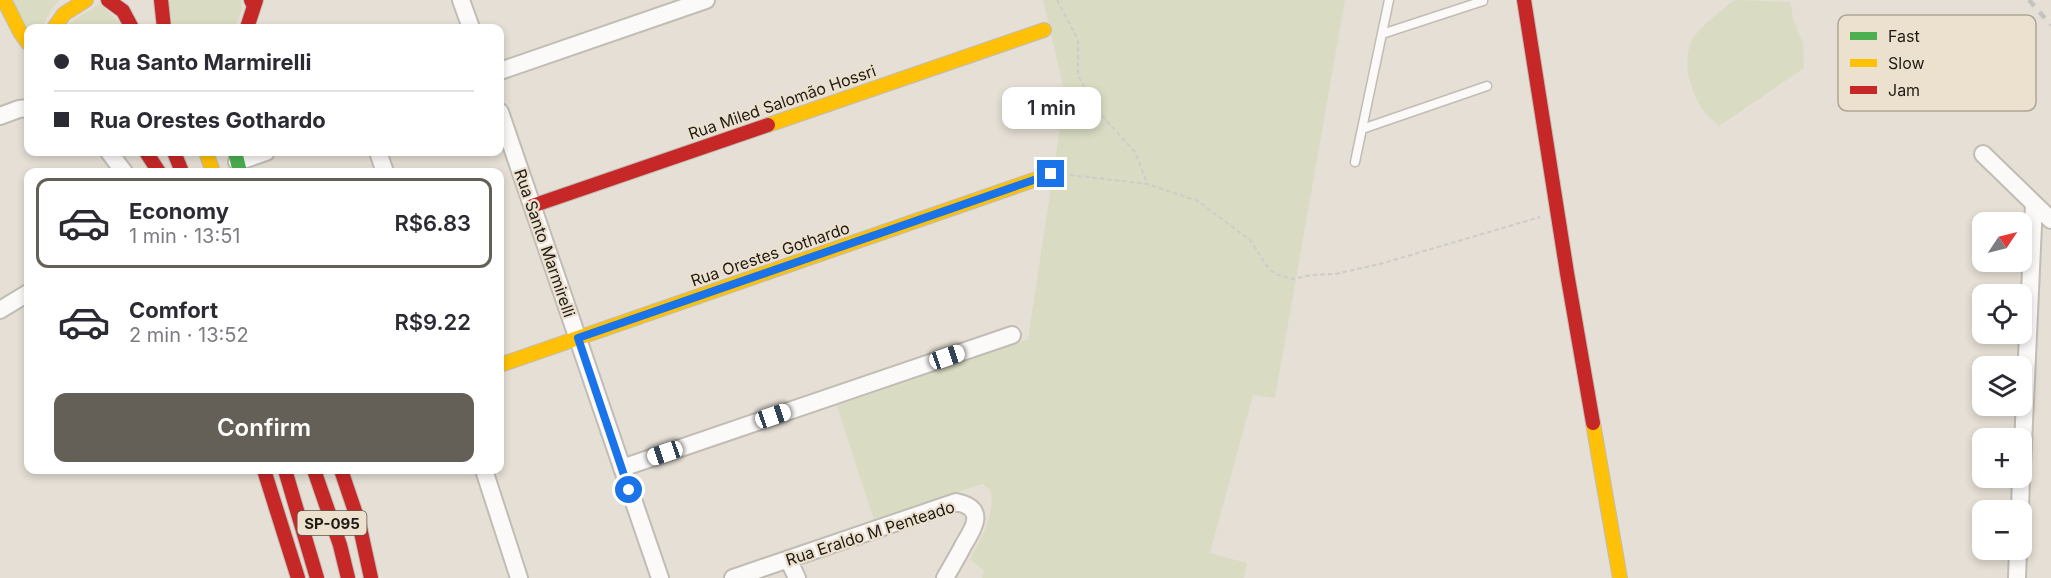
<!DOCTYPE html>
<html lang="en">
<head>
<meta charset="utf-8">
<style>
  body { margin:0; font-family:Inter,sans-serif; background:#f7f7f7; color:#2b2b33; height:100vh; display:flex; flex-direction:column; font-size:22px; white-space:nowrap }
  * { box-sizing:border-box; margin:0 }
  p { font-size:20px; color:#7c7c81 }
  .icon { flex:none; width:33px; height:33px; fill:none; stroke:currentColor; stroke-width:2; stroke-linecap:round; stroke-linejoin:round }
  .map { position:relative; flex:1; overflow:hidden }
  .panel { position:absolute; left:24px; top:168px; width:480px; height:306px; display:flex; flex-direction:column; background:#fff; border-radius:12px; box-shadow:0 3px 9px #0003 }
  .panel>* { flex:none }
  .banner { position:absolute; left:24px; top:24px; width:480px; height:132px; border-radius:12px; box-shadow:0 3px 9px #0003; display:grid; align-content:center; height:132px; padding:0 30px; background:#fff }
  .needle { width:39px; rotate:55deg }
  .controls { position:absolute; left:1972px; top:212px; display:grid; gap:12px }
  .controls a { display:grid; place-items:center; width:60px; height:60px; border-radius:12px; background:#fff; box-shadow:0 3px 9px #0003; font-size:30px }
  .end { position:absolute; width:27px; height:27px; margin:-14px; border:8px solid #1a73e8; background:#fff; box-shadow:0 0 0 3px #fff }
  .from { border-radius:50% }
  .bubble { position:absolute; height:42px; border-radius:12px; background:#fff; box-shadow:0 3px 9px #0003; font-size:20px; font-weight:600; line-height:42px; text-align:center }
  .car { position:absolute; width:18px; height:36px; margin:-18px -9px; border-radius:8px; box-shadow:0 0 4px 2px #0007; background:linear-gradient(#fff 24%,#345 0 40%,#fff 0 76%,#345 0 86%,#fff 0) }
  .banner b { display:flex; align-items:center; gap:21px; height:57px; font-size:22px }
  .banner b+b { border-top:2px solid #e1e1e2 }
  .banner i { width:15px; height:15px; background:#2b2b33 }
  ul { padding:10px 0 0; list-style:none }
  li { display:flex; align-items:center; gap:18px; height:90px; margin:0 12px 9px; padding:0 18px; border:3px solid transparent; border-radius:12px }
  li div { flex:1 }
  li b { display:block; font-size:22px }
  li em { font-style:normal; font-weight:600 }
  li.on { border-color:#646058 }
  li>.icon { width:54px; height:54px; stroke-width:1.5 }
  .primary-button { display:flex; gap:12px; margin-top:auto; padding:12px 30px }
  .primary-button a { flex:1; height:69px; border-radius:12px; background:#646058; color:#fff; font-size:24px; font-weight:600; line-height:69px; text-align:center }
  .map>svg:first-child { display:block }
</style>
</head>
<body>
<div class="map">
<svg width="2051" height="578" viewBox="0 0 2051 578">
  <rect width="100%" height="100%" fill="#e5dfd5"/>
  <path fill="#d9dcc2" d="M11 0H60L53 7 41 28H28Z
    M168 0H241L242 9 235 28H173Z
    M1043 0H1345L1275 398 1253 395 1210 553 1247 563 1244 578H982L984 571 970 559C982 536 996 515 990 489L982 484 874 520 837 406 1028 339 1065 94Z
    M1735 0 1790 2 1794 22 1803 43 1804 68 1719 126C1712 120 1704 113 1700 105 1689 87 1683 62 1691 42 1695 31 1725 7 1735 0Z
    M100 4 125 28H61Z"/>
  <g fill="none" stroke-linecap="round" stroke-linejoin="round">
    <g stroke="#c1bcb4" stroke-width="11">
      <path id="lane" d="M1382 34 1483 1
        M1362 129 1487 86
        M1355 162 1389 0"/>
    </g>
    <g stroke="#c1bcb4" stroke-width="20">
      <path id="street" d="M461 0 471 28
        M500 71 706 0
        M500 112 660 578
        M0 116 19 109 28 108
        M109 152 124 172
        M378 152 385 172
        M1983 154 2051 220
        M237 162 266 152
        M0 310 28 293
        M2022 466 2034 204
        M622 468 1012 335
        M484 470 519 578
        M2020 510 2021 477
        M788 559 797 578
        M733 578 956 502C985 508 976 525 964 544 958 556 951 567 945 578
        M2017 578 2018 549"/>
    </g>
    <g stroke="#c1bcb4" stroke-width="16">
      <path id="fast" d="M235 152 240 172"/>
    </g>
    <g stroke="#c1bcb4" stroke-width="16">
      <path id="slow" d="M4 0 20 32 28 43
        M54 28 64 14 86 0
        M768 125 1044 30
        M206 152 213 172
        M500 365 1051 174
        M1593 423 1620 578"/>
    </g>
    <g stroke="#c1bcb4" stroke-width="16">
      <path id="jam" d="M108 0 123 11 132 28
        M161 0 164 28
        M251 0 254 6
        M1524 0 1567 273 1593 423
        M247 28 256 0
        M146 152 159 172
        M174 152 182 172
        M532 206 768 125
        M264 470 298 578
        M285 470 317 578
        M314 470 340 545 348 578
        M341 470 359 523 371 578"/>
    </g>
    <path stroke="#ceccca" stroke-width="2" stroke-dasharray="4.5 3" stroke-linecap="butt" d="M1057 0 1078 40V76L1098 111 1135 152 1147 183
      M1070 175 1147 184 1198 201 1250 240 1269 269 1278 275 1293 279 1311 275 1335 274 1380 264 1540 217"/>
    <use href="#lane" stroke="#fbfaf9" stroke-width="8"/>
    <use href="#street" stroke="#fbfaf9" stroke-width="16"/>
    <use href="#fast" stroke="#4caf50" stroke-width="14"/>
    <use href="#slow" stroke="#ffc107" stroke-width="14"/>
    <use href="#jam" stroke="#c62828" stroke-width="14"/>
    <path stroke="#c5c3c0" stroke-width="4.5" stroke-dasharray="8 8" stroke-linecap="butt" d="M2029 0 2051 25"/>
  </g>
  <g fill="none" stroke-linecap="round" stroke-linejoin="round">
    <path stroke="#1a73e8" stroke-width="8" d="M629 490 578 338 1051 174"/>
  </g>
  <g text-anchor="middle" dominant-baseline="central" stroke-width="4.5" stroke-linejoin="round" paint-order="stroke">
    <rect fill="#ece0ce" stroke="#5c564c" stroke-width="1.5" x="297.5" y="511" width="69" height="24" rx="4.5"/>
    <g font-size="15" font-weight="bold" fill="#1f1b15">
      <text x="332" y="523">SP-095</text>
    </g>
    <g font-size="16" fill="#1f1b15" stroke="#ece0ce">
      <text transform="translate(782 102) rotate(-19)">Rua Miled Salomão Hossri</text>
      <text transform="translate(545 243) rotate(71)">Rua Santo Marmirelli</text>
      <text transform="translate(770 254) rotate(-19)">Rua Orestes Gothardo</text>
      <text transform="translate(870 533) rotate(-18)">Rua Eraldo M Penteado</text>
    </g>
  </g>
  <rect x="1838" y="15" width="198" height="96" rx="9" fill="#ece0ce" stroke="#aea596" stroke-width="1.5"/>
  <rect x="1850" y="32" width="27" height="8" fill="#4caf50"/>
  <rect x="1850" y="59" width="27" height="8" fill="#ffc107"/>
  <rect x="1850" y="86" width="27" height="8" fill="#c62828"/>
  <g font-size="16" fill="#1f1b15">
    <text x="1888" y="42">Fast</text>
    <text x="1888" y="69">Slow</text>
    <text x="1888" y="96">Jam</text>
  </g>
</svg>
<div class="controls">
<a><svg class="needle" viewBox="-14 -14 28 28"><path d="M0-13l5 13h-10z" fill="#e53935"/><path d="M0 13l5-13h-10z" fill="#7c7c81"/></svg></a>
<a><svg class="icon" aria-label="locate" viewBox="0 0 24 24"><circle cx="12" cy="12" r="6"/><path d="M12 2v4M12 18v4M2 12h4M18 12h4"/></svg></a>
<a><svg class="icon" aria-label="layers" viewBox="0 0 24 24"><path d="M12 4l9 5-9 5-9-5zM3 14l9 5 9-5"/></svg></a>
<a>+</a>
<a>−</a>
</div>
<i class="end from" style="left:629px;top:490px"></i>
<i class="end" style="left:1051px;top:174px"></i>
<div class="bubble" style="left:1002px;top:87px;width:99px">1 min</div>
<i class="car" style="left:947px;top:357px;rotate:71deg"></i>
<i class="car" style="left:773px;top:416px;rotate:71deg"></i>
<i class="car" style="left:665px;top:453px;rotate:251deg"></i>
<div class="banner">
<b><i class="from"></i>Rua Santo Marmirelli</b>
<b><i></i>Rua Orestes Gothardo</b>
</div>
<section class="panel">
<ul>
<li class="on"><svg class="icon" aria-label="car" viewBox="0 0 24 24"><path d="M5 17H2v-5l4-1 3-4h7l3 4 3 1v5h-3M9 17h6M6 11h13"/><circle cx="7" cy="17" r="2"/><circle cx="17" cy="17" r="2"/></svg><div><b>Economy</b><p>1 min · 13:51</p></div><em>R$6.83</em></li>
<li><svg class="icon" aria-label="car" viewBox="0 0 24 24"><path d="M5 17H2v-5l4-1 3-4h7l3 4 3 1v5h-3M9 17h6M6 11h13"/><circle cx="7" cy="17" r="2"/><circle cx="17" cy="17" r="2"/></svg><div><b>Comfort</b><p>2 min · 13:52</p></div><em>R$9.22</em></li>
</ul>
<div class="primary-button"><a>Confirm</a></div>
</section>
</div>
</body>
</html>
